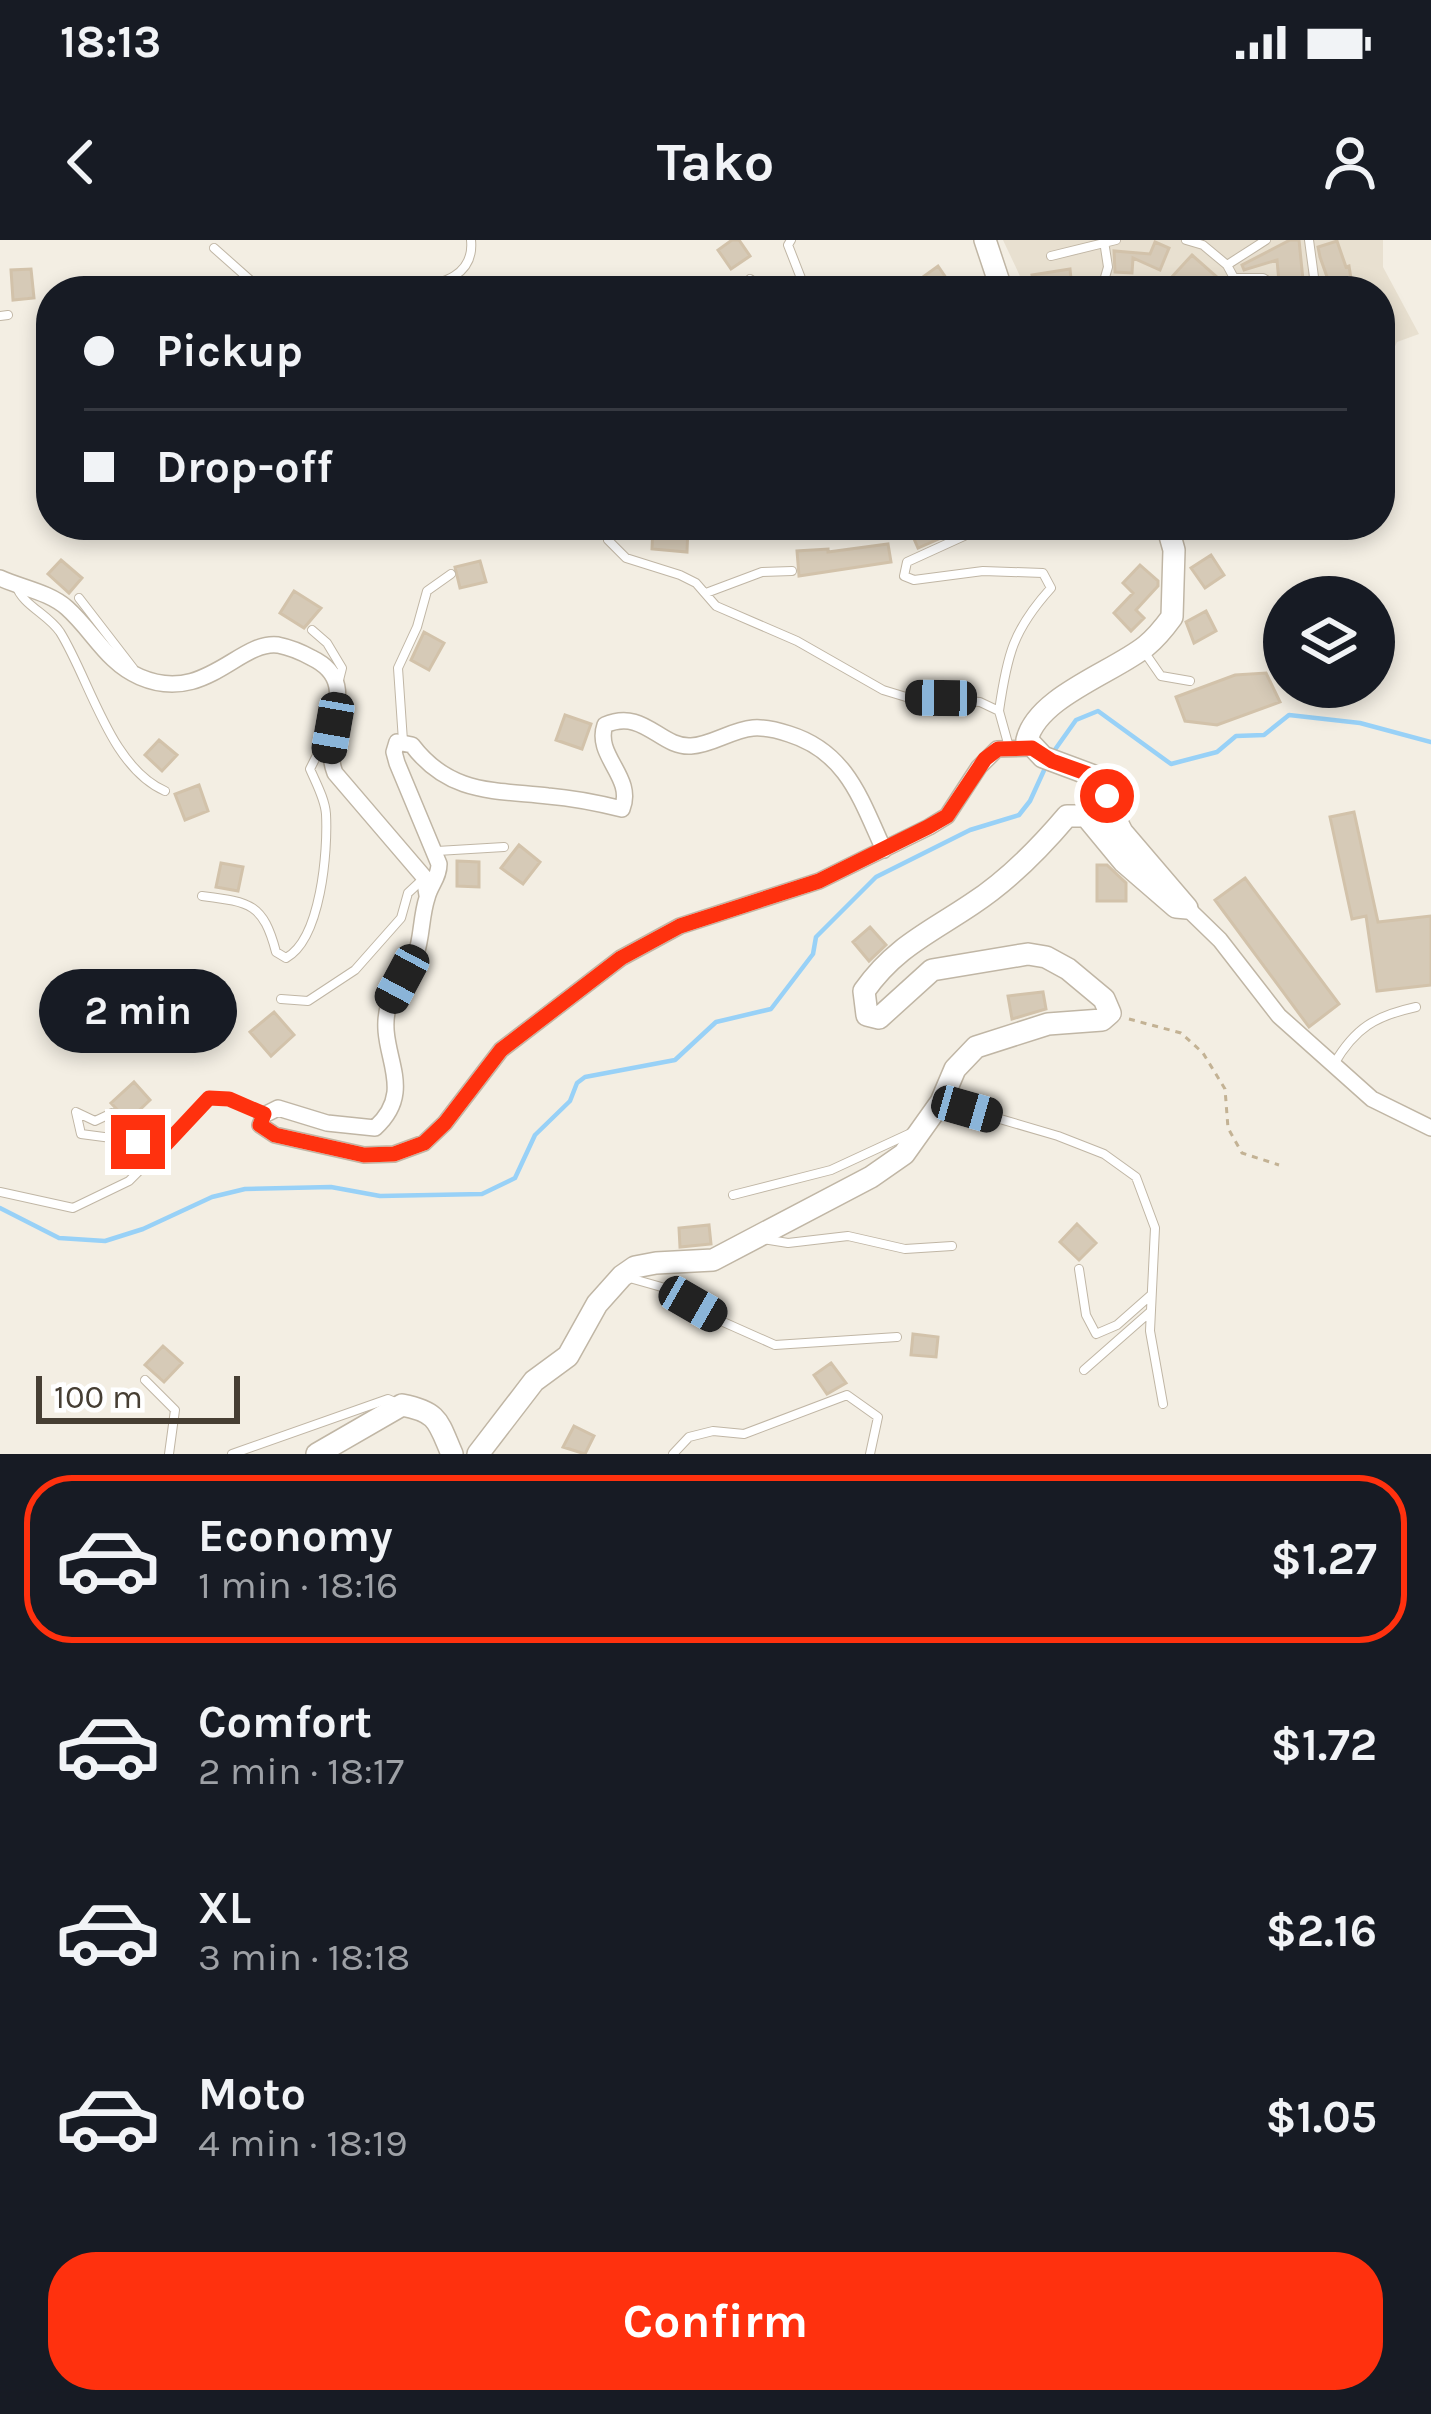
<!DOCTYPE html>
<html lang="en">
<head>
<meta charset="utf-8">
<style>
  body { margin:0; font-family:Karla,sans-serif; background:#242831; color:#f1f3f6; height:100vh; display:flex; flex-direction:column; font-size:45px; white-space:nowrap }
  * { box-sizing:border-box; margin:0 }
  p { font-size:39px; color:#9ea1a6 }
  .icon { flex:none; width:66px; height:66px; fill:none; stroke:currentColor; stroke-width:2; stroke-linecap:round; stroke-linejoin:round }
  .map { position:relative; height:1214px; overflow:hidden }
  .details { display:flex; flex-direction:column; background:#171b24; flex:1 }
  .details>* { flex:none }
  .banner { position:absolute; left:36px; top:36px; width:1359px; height:264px; border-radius:48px; box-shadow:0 6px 18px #0003; display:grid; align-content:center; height:264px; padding:0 48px; background:#171b24 }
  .tools { position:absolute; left:1263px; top:336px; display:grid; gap:24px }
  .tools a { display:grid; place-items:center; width:132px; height:132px; border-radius:50%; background:#171b24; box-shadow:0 6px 18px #0003; font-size:60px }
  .scale { position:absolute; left:36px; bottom:30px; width:204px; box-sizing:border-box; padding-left:12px; border:6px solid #463e33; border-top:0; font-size:33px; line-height:42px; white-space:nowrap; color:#463e33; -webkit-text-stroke:9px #fff; paint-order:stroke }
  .end { position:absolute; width:54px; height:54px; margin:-27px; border:15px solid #ff310e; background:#fff; box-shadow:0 0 0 6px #fff }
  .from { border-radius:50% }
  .bubble { position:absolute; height:84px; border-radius:42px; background:#171b24; box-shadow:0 6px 18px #0003; font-size:39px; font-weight:700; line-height:84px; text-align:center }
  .car { position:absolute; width:36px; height:72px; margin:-36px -18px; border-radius:15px; box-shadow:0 0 9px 3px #0007; background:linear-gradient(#222 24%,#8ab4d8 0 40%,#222 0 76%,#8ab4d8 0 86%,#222 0) }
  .banner b { display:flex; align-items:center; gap:42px; height:114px; font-size:45px }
  .banner b+b { border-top:3px solid #363941 }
  .banner i { width:30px; height:30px; background:#f1f3f6 }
  ul { padding:21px 0 0; list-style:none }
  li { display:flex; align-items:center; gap:36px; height:168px; margin:0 24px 18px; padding:0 24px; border:6px solid transparent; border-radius:48px }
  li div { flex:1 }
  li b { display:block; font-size:45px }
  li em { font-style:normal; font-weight:700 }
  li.selected { border-color:#ff310e }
  li>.icon { width:108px; height:108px; stroke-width:1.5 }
  .action { display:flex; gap:24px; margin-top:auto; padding:24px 48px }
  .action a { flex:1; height:138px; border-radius:48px; background:#ff310e; color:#fff; font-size:48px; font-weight:700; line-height:138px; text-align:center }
  .status { display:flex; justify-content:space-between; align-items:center; height:84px; padding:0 60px; background:#171b24; direction:ltr }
  .status svg { height:33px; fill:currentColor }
  header { display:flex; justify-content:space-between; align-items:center; height:156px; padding:0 48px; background:#171b24; font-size:54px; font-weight:700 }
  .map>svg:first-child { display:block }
</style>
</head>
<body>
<div class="status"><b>18:13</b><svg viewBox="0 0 49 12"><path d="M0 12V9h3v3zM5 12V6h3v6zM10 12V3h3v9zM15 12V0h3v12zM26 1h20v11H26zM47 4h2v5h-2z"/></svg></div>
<header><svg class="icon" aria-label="back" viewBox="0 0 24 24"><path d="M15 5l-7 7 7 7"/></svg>Tako<svg class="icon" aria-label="person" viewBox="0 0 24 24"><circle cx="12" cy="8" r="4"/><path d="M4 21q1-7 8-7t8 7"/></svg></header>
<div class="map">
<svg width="1431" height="1214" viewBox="0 0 1431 1214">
  <rect width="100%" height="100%" fill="#f3eee3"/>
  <path fill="#e8e0d0" d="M1003 0H1383V27L1419 94 1397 102 1391 115 1380 118V51H1027Z"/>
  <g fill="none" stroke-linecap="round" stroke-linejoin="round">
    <path stroke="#98d1f7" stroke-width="4.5" d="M1054 511 1076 480 1098 471 1171 524 1217 512 1236 496 1264 495 1289 475 1360 483 1431 502
      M0 968 59 998 105 1001 143 989 212 957 245 949 331 947 380 956 482 954 515 938 535 895 570 861 577 843 585 837 675 820 716 782 771 769 813 714 816 697 876 637 970 590 1019 575 1030 561 1046 526"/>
  </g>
  <path fill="#d6cab7" stroke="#d2c2aa" stroke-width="3" d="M732 0H739L750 16 731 29 718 10Z
    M1290 0H1299L1303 40 1279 42 1277 20 1244 30 1242 25Z
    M1337 1 1346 27 1349 26 1353 51H1332L1320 17 1318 7Z
    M1155 2 1169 8 1160 30 1133 18 1132 33 1115 32 1114 11 1150 14Z
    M1192 15 1217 37 1204 51H1182L1169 40Z
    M938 26 955 51H928L920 39Z
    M31 29 34 58 13 60 11 30Z
    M1070 29 1072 48 1035 51 1032 35Z
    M653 285H688L687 312 652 309Z
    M908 285H946L950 294 918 308Z
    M888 304 891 322 799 336 797 311 828 309V312Z
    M1211 315 1224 335 1205 348 1191 328Z
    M61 320 82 338 69 353 48 334Z
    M480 321 486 342 460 348 455 327Z
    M1140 325 1158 341V346L1136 370 1144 378 1131 391 1114 373 1133 353 1123 343Z
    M294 351 321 368 304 388 280 373Z
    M1206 371 1216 391 1194 403 1186 382Z
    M424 392 444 403 429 430 411 420Z
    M1266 433 1280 462 1217 485 1185 481 1176 457 1235 435Z
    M565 475 591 484 582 509 556 500Z
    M159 500 177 515 162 531 145 515Z
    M199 545 208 571 185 580 175 554Z
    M1354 572 1378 682 1431 676V745L1377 751 1366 676 1352 679 1330 577Z
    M519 605 540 622 523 644 501 628Z
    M457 621 479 622V647L457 646Z
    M221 623 243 627 238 651 216 647Z
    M1097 625H1107L1126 643V661H1097Z
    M1245 638 1339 764 1309 787 1215 660Z
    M870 687 886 705 869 721 853 702Z
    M1043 752 1046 769 1012 779 1008 756Z
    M274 772 294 795 271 816 250 792Z
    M134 842 150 860 128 881 111 863Z
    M1077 984 1096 1003 1079 1020 1060 1002Z
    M709 985 711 1004 680 1007 679 988Z
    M913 1094 938 1097 936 1117 911 1115Z
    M163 1106 182 1123 164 1142 145 1125Z
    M831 1123 846 1143 827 1154 814 1135Z
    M574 1186 594 1196 585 1214 563 1207Z"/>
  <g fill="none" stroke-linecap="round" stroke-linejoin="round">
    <g stroke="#c0b6a5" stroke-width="10">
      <path id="service" d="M791 0 788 5 806 51
        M1186 0 1203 5 1227 25
        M1309 0 1314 37 1311 51
        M214 8 258 47
        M1051 16 1116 0
        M1234 38H1263L1271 43 1269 51
        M750 39 768 51
        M260 51 258 47 328 51
        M409 51C438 44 475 38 471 0
        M1101 51 1108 27 1104 1
        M1227 51 1234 38 1227 25 1266 0
        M0 76 8 75
        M625 287 612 289 608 300 626 318 680 335 696 343 716 366 797 401 883 450 906 457 980 462 999 471 1009 507
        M975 291 907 322 904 336 914 340 983 331 1043 333 1051 348C1013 390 1007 415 999 471
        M16 345C22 365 48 374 60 392 90 440 110 527 165 551
        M706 353 762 332 792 331
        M79 358 133 428
        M312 390 327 403 342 428 338 444
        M1143 410 1161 436 1190 441
        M403 501 398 428 417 387 427 351 451 334
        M437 611 504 607
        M202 656C250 662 263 663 276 712L286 718C321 699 328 611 326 574 325 559 316 543 310 529L317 515H328
        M281 759 308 761 355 730 401 678 408 653 423 639
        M1334 824C1355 788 1375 776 1416 767
        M942 862 1058 896 1104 914 1136 937 1155 988 1150 1091 1163 1164
        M112 873 95 881 76 872 81 894 165 905 209 858 229 859 263 874
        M0 952 73 968 129 941 164 906
        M733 955 831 930 911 893
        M763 999 788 1003 848 996 905 1009 952 1006
        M1079 1029 1086 1075 1096 1094 1117 1085 1151 1055
        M626 1037 665 1048 721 1081 775 1105 897 1097
        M1084 1130 1150 1072
        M145 1140 175 1170 169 1214
        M232 1214 388 1159 395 1162
        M673 1214 689 1197 713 1191 744 1194 847 1155 878 1177 870 1214"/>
    </g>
    <g stroke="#c0b6a5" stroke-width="18">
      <path id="minor" d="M0 338C22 348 49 352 67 368 93 391 107 423 140 437 205 465 239 400 278 405 288 407 303 413 312 418 364 443 318 490 335 533L424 637 427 655
        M884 610C861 560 847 512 789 494 777 490 766 487 753 488 731 490 712 505 691 506 660 508 644 468 605 485 594 516 635 537 622 569 598 563 572 558 548 556 493 550 449 554 412 505L397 502 394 512 397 523 439 624C439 638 430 645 427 658 421 676 422 697 416 714 409 732 394 746 389 764 374 811 420 847 375 888L327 883 278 868 264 875 260 885 275 895 364 915 394 914 424 903 445 883 501 810 621 718 680 686 819 641 929 587 947 576 979 527 997 509 1032 508
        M1187 668 1220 700 1279 776 1372 859 1431 888"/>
    </g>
    <g stroke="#c0b6a5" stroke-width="24">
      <path id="tertiary" d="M985 0 1002 51
        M317 1214 402 1165C439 1172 438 1182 452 1214
        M478 1214 534 1141 568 1116 597 1064 622 1036 635 1027 656 1023 713 1020 871 937 904 914 941 862 955 829 976 807 1048 784 1102 780 1110 773 1104 759 1068 729 1046 717 1028 714 932 730 879 778 867 775 864 751C895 707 929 693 972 664 1009 640 1039 609 1067 576H1086L1124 622 1176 667 1187 668 1122 592 1094 536 1043 517 1027 500C1037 457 1114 432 1146 406 1157 397 1164 388 1172 377L1174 310 1167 285"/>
    </g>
    <path stroke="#c3b294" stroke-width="3" stroke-dasharray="6 6" stroke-linecap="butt" d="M1129 779 1181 793 1203 813 1225 849 1228 888 1242 913 1279 925"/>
    <use href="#service" stroke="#fff" stroke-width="8"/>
    <use href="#minor" stroke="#fff" stroke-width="15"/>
    <use href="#tertiary" stroke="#fff" stroke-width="21"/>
  </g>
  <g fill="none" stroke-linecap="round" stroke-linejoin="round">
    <path stroke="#ff310e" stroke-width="15" d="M138 902 165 905 209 858 229 859 264 874 260 885 275 895 364 915 394 914 424 903 445 883 501 810 621 718 680 686 819 641 928 587 947 576 985 519 998 509 1032 508 1052 521 1094 536 1107 556"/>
  </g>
</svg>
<div class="tools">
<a><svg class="icon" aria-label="layers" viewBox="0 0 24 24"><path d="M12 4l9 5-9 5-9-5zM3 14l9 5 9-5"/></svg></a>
</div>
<div class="scale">100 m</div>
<i class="end from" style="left:1107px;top:556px"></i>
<i class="end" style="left:138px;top:902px"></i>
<div class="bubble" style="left:39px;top:729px;width:198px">2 min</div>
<i class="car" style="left:941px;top:458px;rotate:271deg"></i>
<i class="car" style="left:333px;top:488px;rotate:190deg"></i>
<i class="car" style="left:402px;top:739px;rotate:208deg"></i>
<i class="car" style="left:967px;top:869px;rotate:106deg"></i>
<i class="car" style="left:693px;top:1064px;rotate:120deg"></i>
<div class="banner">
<b><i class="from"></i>Pickup</b>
<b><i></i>Drop-off</b>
</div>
</div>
<section class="details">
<ul>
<li class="selected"><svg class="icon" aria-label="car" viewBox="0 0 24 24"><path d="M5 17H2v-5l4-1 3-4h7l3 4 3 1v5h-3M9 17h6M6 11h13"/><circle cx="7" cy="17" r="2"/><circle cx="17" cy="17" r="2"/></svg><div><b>Economy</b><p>1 min · 18:16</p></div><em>$1.27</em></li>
<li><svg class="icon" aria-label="car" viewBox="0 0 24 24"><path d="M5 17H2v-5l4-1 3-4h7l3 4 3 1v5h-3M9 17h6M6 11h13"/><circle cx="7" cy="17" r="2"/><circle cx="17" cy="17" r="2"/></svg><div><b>Comfort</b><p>2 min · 18:17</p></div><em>$1.72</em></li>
<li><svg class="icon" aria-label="car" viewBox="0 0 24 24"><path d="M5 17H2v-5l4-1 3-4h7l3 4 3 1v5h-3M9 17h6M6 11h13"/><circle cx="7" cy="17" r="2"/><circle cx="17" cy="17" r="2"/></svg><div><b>XL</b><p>3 min · 18:18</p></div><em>$2.16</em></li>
<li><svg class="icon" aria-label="car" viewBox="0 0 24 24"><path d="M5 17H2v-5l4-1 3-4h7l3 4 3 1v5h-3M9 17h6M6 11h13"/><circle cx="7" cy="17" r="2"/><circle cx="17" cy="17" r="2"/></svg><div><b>Moto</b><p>4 min · 18:19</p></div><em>$1.05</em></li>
</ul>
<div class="action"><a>Confirm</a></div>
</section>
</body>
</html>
